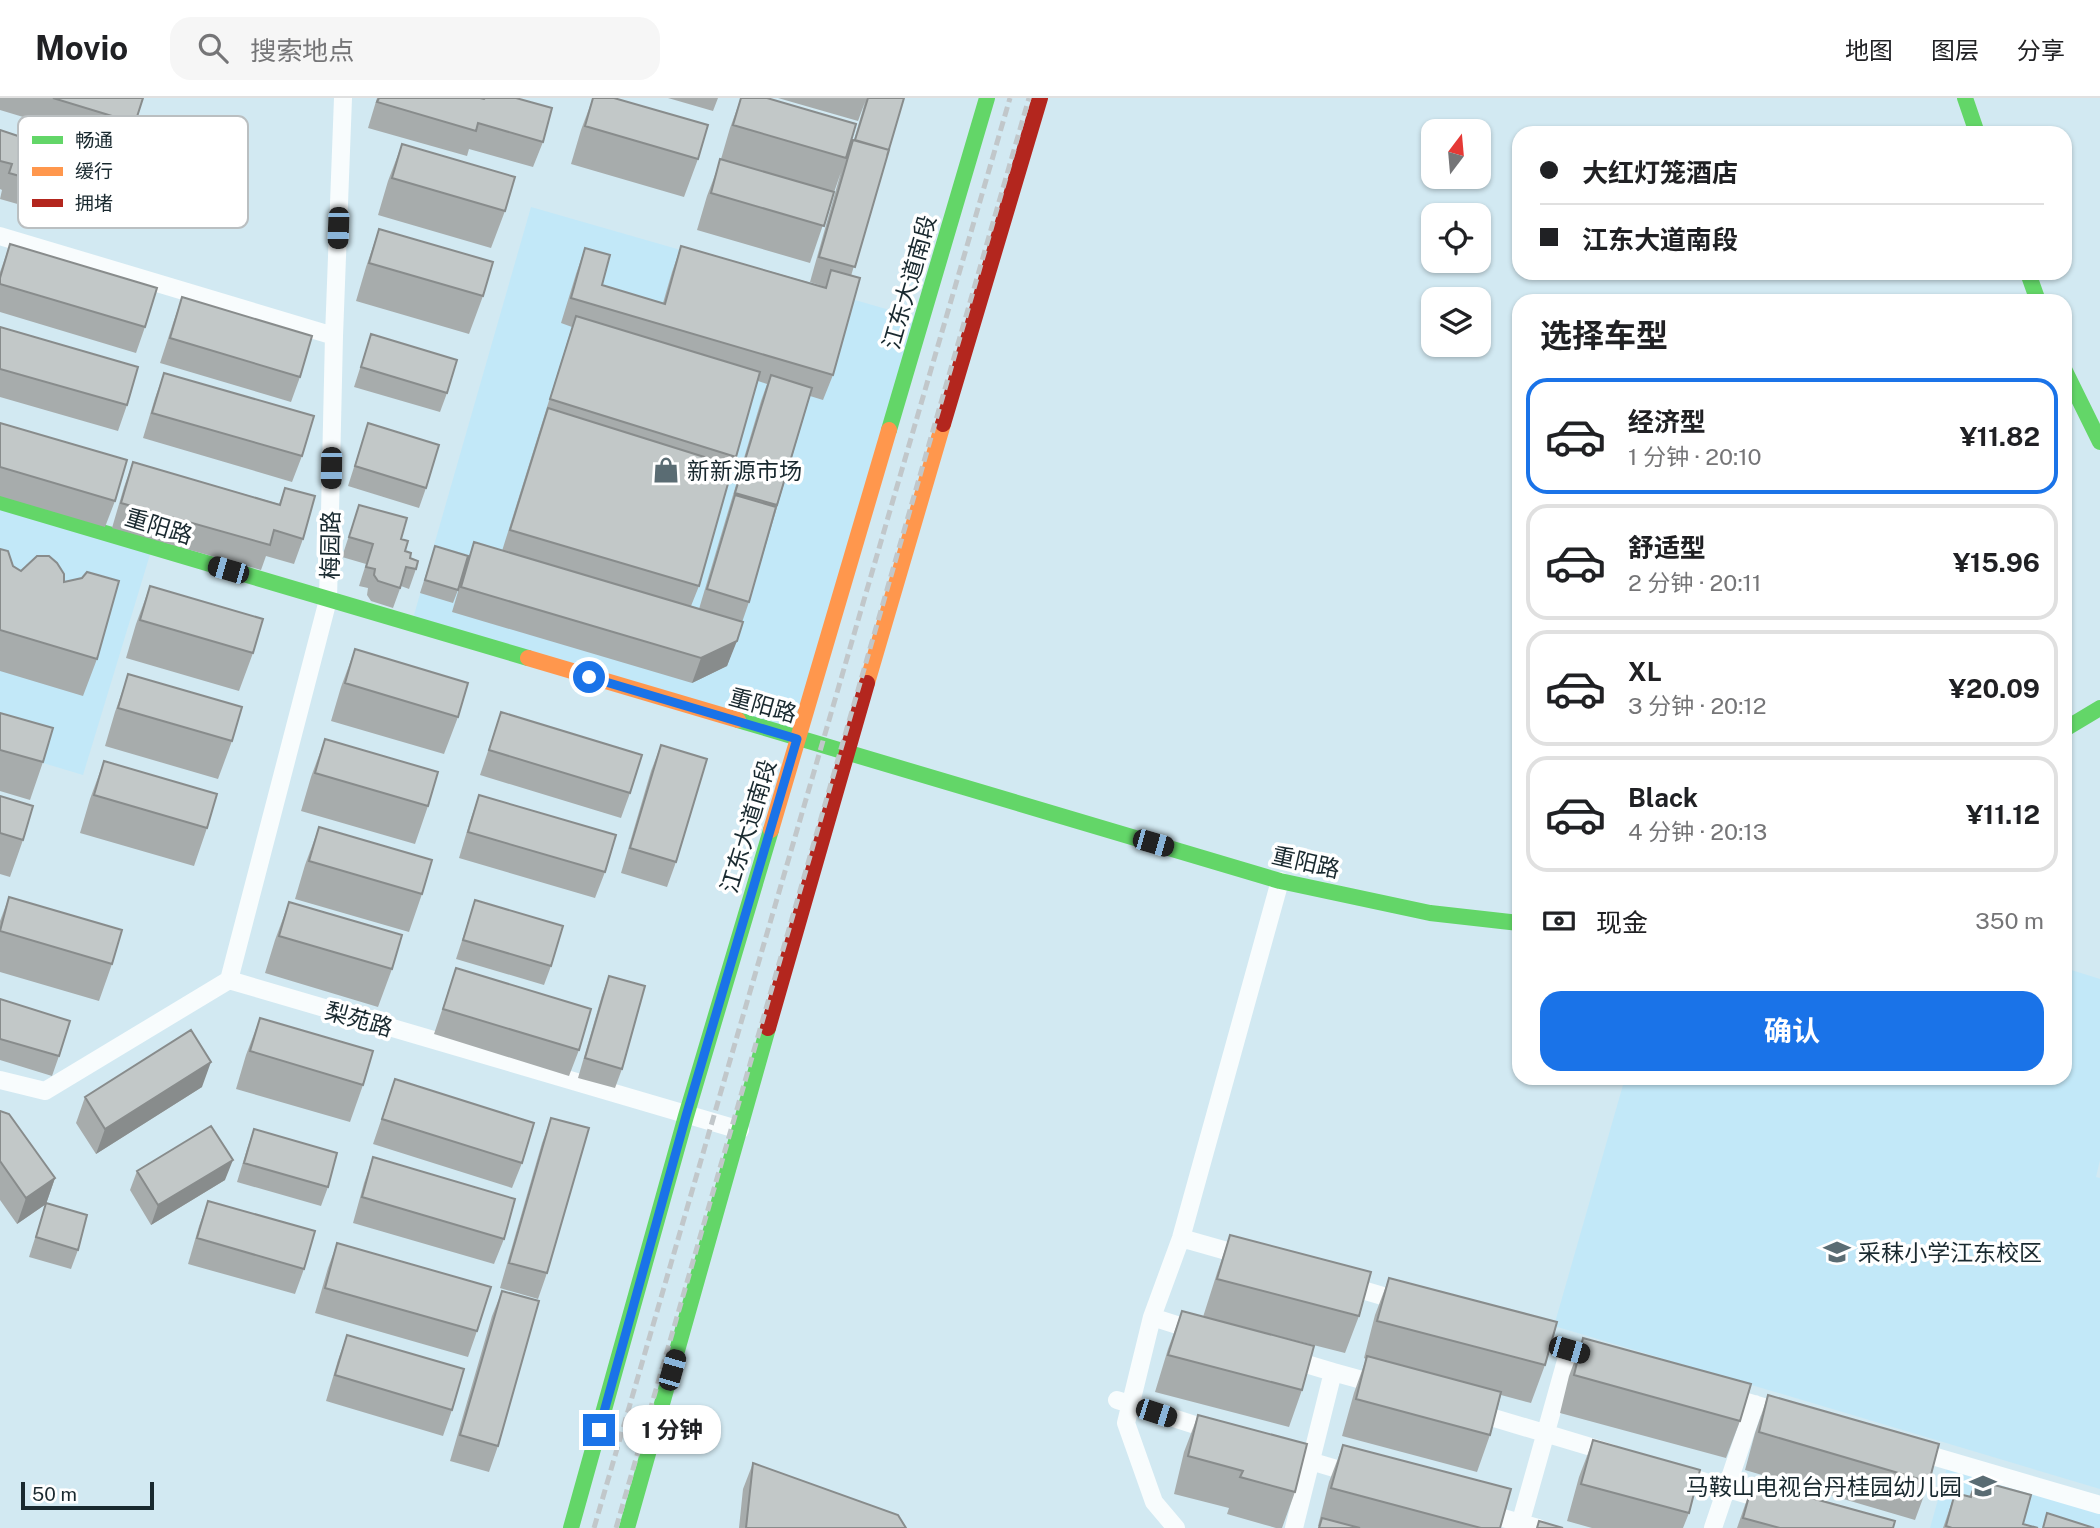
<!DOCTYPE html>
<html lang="zh">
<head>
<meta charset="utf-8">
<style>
  body { margin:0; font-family:"Public Sans","Noto Sans SC",sans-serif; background:#f6f6f6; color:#202124; height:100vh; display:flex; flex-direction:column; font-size:26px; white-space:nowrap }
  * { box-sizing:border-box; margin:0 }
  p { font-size:23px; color:#757577 }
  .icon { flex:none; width:38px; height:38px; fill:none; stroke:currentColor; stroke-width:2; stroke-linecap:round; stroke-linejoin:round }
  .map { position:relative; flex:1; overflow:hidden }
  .sheet { position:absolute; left:1512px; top:196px; width:560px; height:791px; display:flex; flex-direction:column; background:#fff; border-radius:21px; box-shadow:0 2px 5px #0004 }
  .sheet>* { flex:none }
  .banner { position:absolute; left:1512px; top:28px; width:560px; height:154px; border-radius:21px; box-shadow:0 2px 5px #0004; display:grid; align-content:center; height:154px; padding:0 28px; background:#fff }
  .needle { width:46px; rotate:16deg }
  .tools { position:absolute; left:1421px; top:21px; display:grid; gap:14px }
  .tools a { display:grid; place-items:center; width:70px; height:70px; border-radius:14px; background:#fff; box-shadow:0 2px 5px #0004; font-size:35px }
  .scale { position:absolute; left:21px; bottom:18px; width:133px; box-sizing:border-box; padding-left:7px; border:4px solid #19292f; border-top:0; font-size:19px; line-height:24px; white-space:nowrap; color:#19292f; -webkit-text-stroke:5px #fff; paint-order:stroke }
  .end { position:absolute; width:32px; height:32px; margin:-16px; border:9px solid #1a73e8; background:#fff; box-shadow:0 0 0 4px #fff }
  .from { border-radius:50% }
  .bubble { position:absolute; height:49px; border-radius:21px; background:#fff; box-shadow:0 2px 5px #0004; font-size:23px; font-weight:700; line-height:49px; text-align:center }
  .car { position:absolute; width:21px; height:42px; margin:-21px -10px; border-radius:9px; box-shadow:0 0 5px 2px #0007; background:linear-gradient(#222 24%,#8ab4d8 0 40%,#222 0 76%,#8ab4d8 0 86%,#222 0) }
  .banner b { display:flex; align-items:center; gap:24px; height:66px; font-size:26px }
  .banner b+b { border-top:2px solid #e0e0e0 }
  .banner i { width:18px; height:18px; background:#202124 }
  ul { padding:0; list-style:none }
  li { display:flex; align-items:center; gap:21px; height:116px; margin:0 14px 10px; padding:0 14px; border:4px solid #e0e0e0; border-radius:21px }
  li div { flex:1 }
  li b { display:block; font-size:26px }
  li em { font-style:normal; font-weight:700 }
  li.selected { border-color:#1a73e8 }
  li>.icon { width:63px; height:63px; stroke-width:1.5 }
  h2 { padding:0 28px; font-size:32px; line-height:84px }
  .pay { display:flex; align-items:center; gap:18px; height:77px; padding:0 28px; font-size:26px }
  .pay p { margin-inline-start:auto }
  .button { display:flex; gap:14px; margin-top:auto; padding:14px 28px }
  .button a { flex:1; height:80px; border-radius:21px; background:#1a73e8; color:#fff; font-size:28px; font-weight:700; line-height:80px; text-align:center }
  header { display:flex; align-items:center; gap:42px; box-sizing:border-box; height:98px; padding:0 35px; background:#fff; border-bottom:2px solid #e0e0e0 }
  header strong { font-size:33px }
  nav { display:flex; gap:38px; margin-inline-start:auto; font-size:24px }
  .search { width:490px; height:63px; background:#f6f6f6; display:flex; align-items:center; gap:18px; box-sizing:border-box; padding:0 24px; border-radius:21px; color:#757577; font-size:26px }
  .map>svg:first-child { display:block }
</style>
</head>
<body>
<header>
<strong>Movio</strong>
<div class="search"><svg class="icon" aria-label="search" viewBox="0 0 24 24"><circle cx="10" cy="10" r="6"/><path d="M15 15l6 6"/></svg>搜索地点</div>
<nav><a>地图</a><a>图层</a><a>分享</a></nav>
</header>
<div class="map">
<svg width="2100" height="1430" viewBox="0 0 2100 1430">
  <rect width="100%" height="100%" fill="#d2e9f2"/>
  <path fill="#c2e8f8" d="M531 109 921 221 797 639 412 524Z
    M0 404 152 450 83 677 0 652Z
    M2065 870 2100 881V1062L2096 1079 2100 1080V1391L1554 1228 1625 980H2065Z
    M1948 1366 2100 1410V1430H1930Z"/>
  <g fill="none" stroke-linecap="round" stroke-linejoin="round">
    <path stroke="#f8fcfd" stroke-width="18" d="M0 138 334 238
      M229 882 328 502 334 238 343 0
      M0 982 45 993 229 882 740 1032
      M1181 1140 1248 1159
      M1342 1186 1403 1204
      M1152 1219 1199 1234
      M1286 1260 1333 1274 1294 1430
      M1333 1274 1380 1287
      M1724 1297 1784 1315
      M1117 1302 1217 1334
      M1474 1314 1611 1355
      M1912 1352 2100 1407
      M1280 1354 1357 1377
      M1675 1375 1769 1403
      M1482 1414 1538 1430
      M1176 1430 1154 1404 1126 1325 1152 1219 1181 1140 1280 783
      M1519 1430 1569 1252 1527 1240
      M1713 1430 1755 1306"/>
    <path stroke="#63d668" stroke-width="16" d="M1965 0 1977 35
      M2028 175 2038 203
      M2065 273 2100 344
      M889 332 987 0
      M0 404 528 560
      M738 622 1280 783 1430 815 1519 825
      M2065 631 2100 610
      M571 1430 686 1018 771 732
      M627 1430 768 930"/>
    <path stroke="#ff974d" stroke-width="16" d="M528 560 738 622
      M867 585 943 326
      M771 732 889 332"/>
    <path stroke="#b3261e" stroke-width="16" d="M943 326 1040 0
      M768 930 867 585"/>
    <path stroke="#c1c7ca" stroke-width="5" stroke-dasharray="10 5" stroke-linecap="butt" d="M594 1430 1010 0
      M616 1430 1029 0"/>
  </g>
  <path fill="#a7acac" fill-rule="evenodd" d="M0 0H143L126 50 0 12Z
    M377 0 484 1V0H516L543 44 533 69 469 51 467 58 368 30Z
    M593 0 698 61 684 99 571 66 581 32Z
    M668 0H718L713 13Z
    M741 0 849 53 854 42 865 4 858 23 778 0H904L851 178 833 277 823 302 810 298 749 504 727 568 692 585 452 514 465 470 474 444 502 453 572 229 561 225 576 176 585 150 602 187 663 205 672 174 681 148 825 189 810 184 841 74 810 165 697 132 707 98 721 61 730 30ZM758 283 767 286 761 303 699 511 691 508 699 488 732 368Z
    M0 32 19 47 115 105 105 131 0 101 2 92 0 91Z
    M402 46 505 113 491 150 378 117 388 83Z
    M379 131 483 198 469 236 356 203 366 169Z
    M10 146 145 229 136 255 0 214V174Z
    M182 199 300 279 291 304 160 265 173 225Z
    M0 229 127 307 118 333 0 299Z
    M371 236 447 295 440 314 354 289Z
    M164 275 302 358 292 384 143 340 155 300Z
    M0 325 115 403 105 429 0 398Z
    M368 325 426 390 419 410 348 388Z
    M133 364 279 406 285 390 303 441 294 466 266 458 261 472 112 430 124 389Z
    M359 407 401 441 405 453 416 471 409 491 401 488 393 510 371 503 367 497 368 490 359 488 366 466 342 459Z
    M435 448 458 492 453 505 420 495Z
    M0 451 13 468 21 473 64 484 97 561 83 598 0 573Z
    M150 488 253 555 239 593 126 560 136 526Z
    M355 551 458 619 444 656 331 623 341 589Z
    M128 577 232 643 218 681 105 648 115 614Z
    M501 614 630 695 621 720 480 677Z
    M0 615 43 664 30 702 0 693Z
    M325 641 428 708 415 746 301 713 311 679Z
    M661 647 676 764 667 789 621 775 651 673Z
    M104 663 207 730 194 768 80 735 90 701Z
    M479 697 605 774 595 800 459 760 470 723Z
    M0 698 23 742 10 779 0 776Z
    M319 729 422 796 409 834 295 801 305 767Z
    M9 799 112 866 99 903 0 874V823Z
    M475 802 551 868 544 887 456 861Z
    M289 804 392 871 378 909 265 875 275 842Z
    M456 870 579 952 569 978 434 936Z
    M609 878 622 971 615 990 578 980 602 897Z
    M0 901 59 958 52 978 0 962Z
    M260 920 363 987 350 1024 236 991 246 957Z
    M395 981 522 1065 512 1090 373 1046Z
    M202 989 96 1056 76 1025 85 999Z
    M0 1013 55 1080 46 1106 17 1126 0 1102Z
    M551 1020 547 1175 538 1201 500 1190 542 1045Z
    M254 1031 328 1089 321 1108 237 1084 247 1051Z
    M373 1059 504 1141 494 1166 353 1125 364 1085Z
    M137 1073 225 1082 151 1127 130 1092Z
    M208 1103 304 1171 295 1196 188 1166 199 1128Z
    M46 1105 78 1152 71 1171 29 1159Z
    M1230 1137 1359 1218 1345 1255 1203 1219 1217 1175Z
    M337 1145 477 1233 468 1259 315 1215 328 1170Z
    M1389 1180 1545 1267 1531 1305 1501 1297 1490 1337 1477 1374 1342 1338 1354 1295 1366 1261 1364 1260 1375 1217Z
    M502 1193 498 1348 489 1374 450 1363 492 1218Z
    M1182 1213 1302 1292 1289 1329 1155 1294 1168 1251Z
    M347 1237 452 1312 443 1338 326 1303 338 1262Z
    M1583 1240 1740 1323 1726 1360 1560 1315 1569 1278Z
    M1768 1297 1929 1384 1915 1422 1745 1372 1755 1335Z
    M1198 1317 1295 1394 1282 1430H1276L1227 1416 1229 1410 1174 1396 1184 1354Z
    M1593 1342 1689 1415 1683 1430H1592L1567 1423 1579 1379Z
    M1343 1347 1500 1430H1318L1319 1428H1318L1329 1384Z
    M753 1365 906 1430H739L743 1391Z
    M1976 1382 2023 1426 2038 1430H1943L1955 1395 1969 1399Z
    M1753 1384 1893 1430H1737Z"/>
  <path fill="#888c8c" d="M737 543 727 568 692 585 701 560Z
    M211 964 202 989 96 1056 105 1031Z
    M233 1062 225 1082 151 1127 158 1107Z
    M55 1080 46 1106 17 1126 26 1100Z"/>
  <path fill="#c2c8c8" stroke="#888c8c" stroke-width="2" d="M53 0H143L135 25Z
    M379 0H480L484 1 485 0H516L552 10 543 44 478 25 476 33 377 4Z
    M593 0H614L708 27 698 61 585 28Z
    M741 0H767L856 26 846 60 733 27Z
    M868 0H904L887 58 889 52 855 42Z
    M0 32 21 39 19 47 124 77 115 105 9 75 12 66 0 63Z
    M853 42 889 52 855 169 819 159Z
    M402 46 515 79 505 113 392 80Z
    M720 61 834 94 824 128 711 95Z
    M379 131 493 164 483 198 369 165Z
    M10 146 157 190 145 229 0 186V180Z
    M681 148 826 190 831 172 860 180 833 277 571 200 585 150 610 157 602 187 665 206Z
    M182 199 312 238 300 279 170 240Z
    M576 218 760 274 736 359 550 301Z
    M0 229 138 269 127 307 0 271Z
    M371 236 457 262 447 295 361 269Z
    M164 275 314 318 302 358 152 315Z
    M771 277 812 290 777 407 735 395Z
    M548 310 733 368 699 488 510 432Z
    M0 325 127 362 115 403 0 369Z
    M368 325 439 347 426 390 355 368Z
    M133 364 280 407 285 390 315 398 303 441 274 432 270 447 121 405Z
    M735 397 776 409 749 504 707 491Z
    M359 407 407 420 401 441 408 443 405 453 411 455 410 460 418 463 416 471 406 469 400 490 378 483 374 477 375 471 366 469 373 446 349 439Z
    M474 444 743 524 737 543 701 560 461 489Z
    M435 448 468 458 458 492 425 482Z
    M0 451 8 453 13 468 21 473 37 458H49L57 465 64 476V484L82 480 87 474 119 483 97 561 0 532Z
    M150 488 263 521 253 555 140 522Z
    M355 551 468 585 458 619 345 585Z
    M128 576 242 609 232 643 118 610Z
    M501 614 642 657 630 695 489 652Z
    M0 615 53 630 43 664 0 652Z
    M325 641 438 674 428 708 315 675Z
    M661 647 707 661 676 764 630 750Z
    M104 663 217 696 207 730 94 697Z
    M479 697 616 737 605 774 468 734Z
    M0 698 33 708 23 742 0 735Z
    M319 729 432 762 422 796 309 763Z
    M9 799 122 832 112 866 0 833Z
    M475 802 563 828 551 868 463 842Z
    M289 804 402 837 392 871 279 838Z
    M456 870 591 911 579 952 443 911Z
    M609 878 645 888 622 971 585 960Z
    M0 901 70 923 59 958 0 941Z
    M260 920 373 953 363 987 250 953Z
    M191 932 211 964 105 1031 85 999Z
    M395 981 534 1025 522 1065 382 1021Z
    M0 1013 9 1016 55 1080 26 1100 0 1063Z
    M551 1020 589 1030 547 1175 509 1165Z
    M211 1028 233 1062 158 1107 137 1073Z
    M254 1031 337 1055 328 1089 244 1065Z
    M373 1059 515 1101 504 1141 362 1099Z
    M208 1103 315 1133 304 1171 197 1140Z
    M46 1105 87 1117 78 1152 36 1139Z
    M1230 1137 1371 1174 1359 1218 1217 1181Z
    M337 1145 491 1189 477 1233 325 1190Z
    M1389 1180 1557 1224 1545 1267 1377 1223Z
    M502 1193 539 1203 498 1348 460 1337Z
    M1182 1213 1314 1248 1302 1292 1168 1257Z
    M347 1237 464 1271 452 1312 335 1277Z
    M1583 1240 1751 1286 1740 1323 1574 1277Z
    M1367 1258 1501 1294 1490 1337 1356 1301Z
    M1768 1297 1939 1346 1929 1384 1759 1334Z
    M1198 1317 1307 1346 1295 1394 1240 1379 1243 1373 1188 1358Z
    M1593 1342 1700 1372 1689 1415 1581 1386Z
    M1343 1347 1511 1391 1500 1430H1481L1331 1390Z
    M753 1365 898 1417 906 1430H746Z
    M1976 1382 2031 1397 2023 1426 2038 1430H1952L1946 1428 1955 1395 1971 1399Z
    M1753 1384 1895 1423 1893 1430H1780L1743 1420Z
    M2047 1415 2094 1430H2043Z
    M1322 1420 1360 1430H1319Z
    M1539 1423 1563 1430H1537Z"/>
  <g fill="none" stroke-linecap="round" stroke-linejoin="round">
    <path stroke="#1a73e8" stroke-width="9" d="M589 579 797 641 686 1018 599 1332"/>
  </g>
  <defs>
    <g id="shop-bare" transform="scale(2.1)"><path d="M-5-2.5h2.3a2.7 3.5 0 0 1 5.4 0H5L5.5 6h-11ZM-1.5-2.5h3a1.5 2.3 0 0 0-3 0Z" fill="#5a6c73" stroke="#fff" stroke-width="2.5" paint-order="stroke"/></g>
    <g id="school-bare" transform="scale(2.1)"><path d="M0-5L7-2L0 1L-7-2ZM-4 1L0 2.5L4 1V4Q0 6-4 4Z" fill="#5a6c73" stroke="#fff" stroke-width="2.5" paint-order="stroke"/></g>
  </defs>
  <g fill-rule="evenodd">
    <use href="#shop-bare" x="666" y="372"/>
    <use href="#school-bare" x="1837" y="1154"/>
    <use href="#school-bare" x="1983" y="1388"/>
  </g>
  <g text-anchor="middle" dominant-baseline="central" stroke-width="7" stroke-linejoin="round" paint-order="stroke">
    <g font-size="23" fill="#19292f" stroke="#fff">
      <text transform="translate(909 184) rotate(-74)">江东大道南段</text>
      <text transform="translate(159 428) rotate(17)">重阳路</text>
      <text transform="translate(330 447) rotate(-89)">梅园路</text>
      <text transform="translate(763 607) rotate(16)">重阳路</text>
      <text transform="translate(748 728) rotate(-73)">江东大道南段</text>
      <text transform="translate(1306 764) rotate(13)">重阳路</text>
      <text transform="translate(359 921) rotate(16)">梨苑路</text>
    </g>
    <g font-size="23" fill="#19292f" stroke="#fff" text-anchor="start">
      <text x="687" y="372">新新源市场</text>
      <text x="1858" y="1154">采秣小学江东校区</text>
      <text x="1962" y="1388" text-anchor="end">马鞍山电视台丹桂园幼儿园</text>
    </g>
  </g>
  <rect x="18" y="18" width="230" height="112" rx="10" fill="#fff" stroke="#babfc1" stroke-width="2"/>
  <rect x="32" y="38" width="31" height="8" fill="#63d668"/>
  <rect x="32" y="69" width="31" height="9" fill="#ff974d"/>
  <rect x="32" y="101" width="31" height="8" fill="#b3261e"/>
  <g font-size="19" fill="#19292f">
    <text x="75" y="49">畅通</text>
    <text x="75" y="80">缓行</text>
    <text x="75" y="112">拥堵</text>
  </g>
</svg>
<div class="tools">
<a><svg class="needle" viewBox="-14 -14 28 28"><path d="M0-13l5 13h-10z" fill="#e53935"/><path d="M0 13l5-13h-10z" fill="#757577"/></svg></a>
<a><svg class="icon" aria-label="locate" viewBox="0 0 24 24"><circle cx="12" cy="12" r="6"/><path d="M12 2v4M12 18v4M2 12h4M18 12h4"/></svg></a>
<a><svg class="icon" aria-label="layers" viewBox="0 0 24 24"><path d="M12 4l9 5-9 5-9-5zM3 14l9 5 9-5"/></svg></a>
</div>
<div class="scale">50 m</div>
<i class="end from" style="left:589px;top:579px"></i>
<i class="end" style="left:599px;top:1332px"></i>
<div class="bubble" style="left:623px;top:1307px;width:98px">1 分钟</div>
<i class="car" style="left:338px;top:130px;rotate:182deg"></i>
<i class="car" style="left:331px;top:370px;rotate:181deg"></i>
<i class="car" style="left:228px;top:472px;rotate:286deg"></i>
<i class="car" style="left:1153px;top:745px;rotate:106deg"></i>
<i class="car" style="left:1569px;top:1252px;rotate:106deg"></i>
<i class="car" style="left:672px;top:1272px;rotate:16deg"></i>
<i class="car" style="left:1156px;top:1315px;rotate:108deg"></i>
<div class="banner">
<b><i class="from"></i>大红灯笼酒店</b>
<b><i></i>江东大道南段</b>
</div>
<section class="sheet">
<h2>选择车型</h2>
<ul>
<li class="selected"><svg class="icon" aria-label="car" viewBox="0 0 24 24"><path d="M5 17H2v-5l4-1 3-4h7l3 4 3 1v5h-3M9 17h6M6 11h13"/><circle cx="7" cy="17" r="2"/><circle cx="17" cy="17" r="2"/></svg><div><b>经济型</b><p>1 分钟 · 20:10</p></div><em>¥11.82</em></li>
<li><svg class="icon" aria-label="car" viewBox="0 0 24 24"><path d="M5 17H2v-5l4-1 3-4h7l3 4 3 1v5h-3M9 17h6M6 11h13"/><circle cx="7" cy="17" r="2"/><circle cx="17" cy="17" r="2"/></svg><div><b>舒适型</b><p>2 分钟 · 20:11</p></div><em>¥15.96</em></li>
<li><svg class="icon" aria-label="car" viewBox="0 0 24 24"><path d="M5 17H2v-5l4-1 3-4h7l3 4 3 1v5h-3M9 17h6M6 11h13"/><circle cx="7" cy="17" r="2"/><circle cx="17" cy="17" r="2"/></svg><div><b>XL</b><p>3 分钟 · 20:12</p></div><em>¥20.09</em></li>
<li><svg class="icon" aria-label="car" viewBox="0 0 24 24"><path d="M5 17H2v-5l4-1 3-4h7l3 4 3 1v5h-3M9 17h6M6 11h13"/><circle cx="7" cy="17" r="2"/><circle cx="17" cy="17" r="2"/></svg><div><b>Black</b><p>4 分钟 · 20:13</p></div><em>¥11.12</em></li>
</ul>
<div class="pay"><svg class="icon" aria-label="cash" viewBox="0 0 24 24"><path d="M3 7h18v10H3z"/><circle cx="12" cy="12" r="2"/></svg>现金<p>350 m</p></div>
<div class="button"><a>确认</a></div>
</section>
</div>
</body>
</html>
